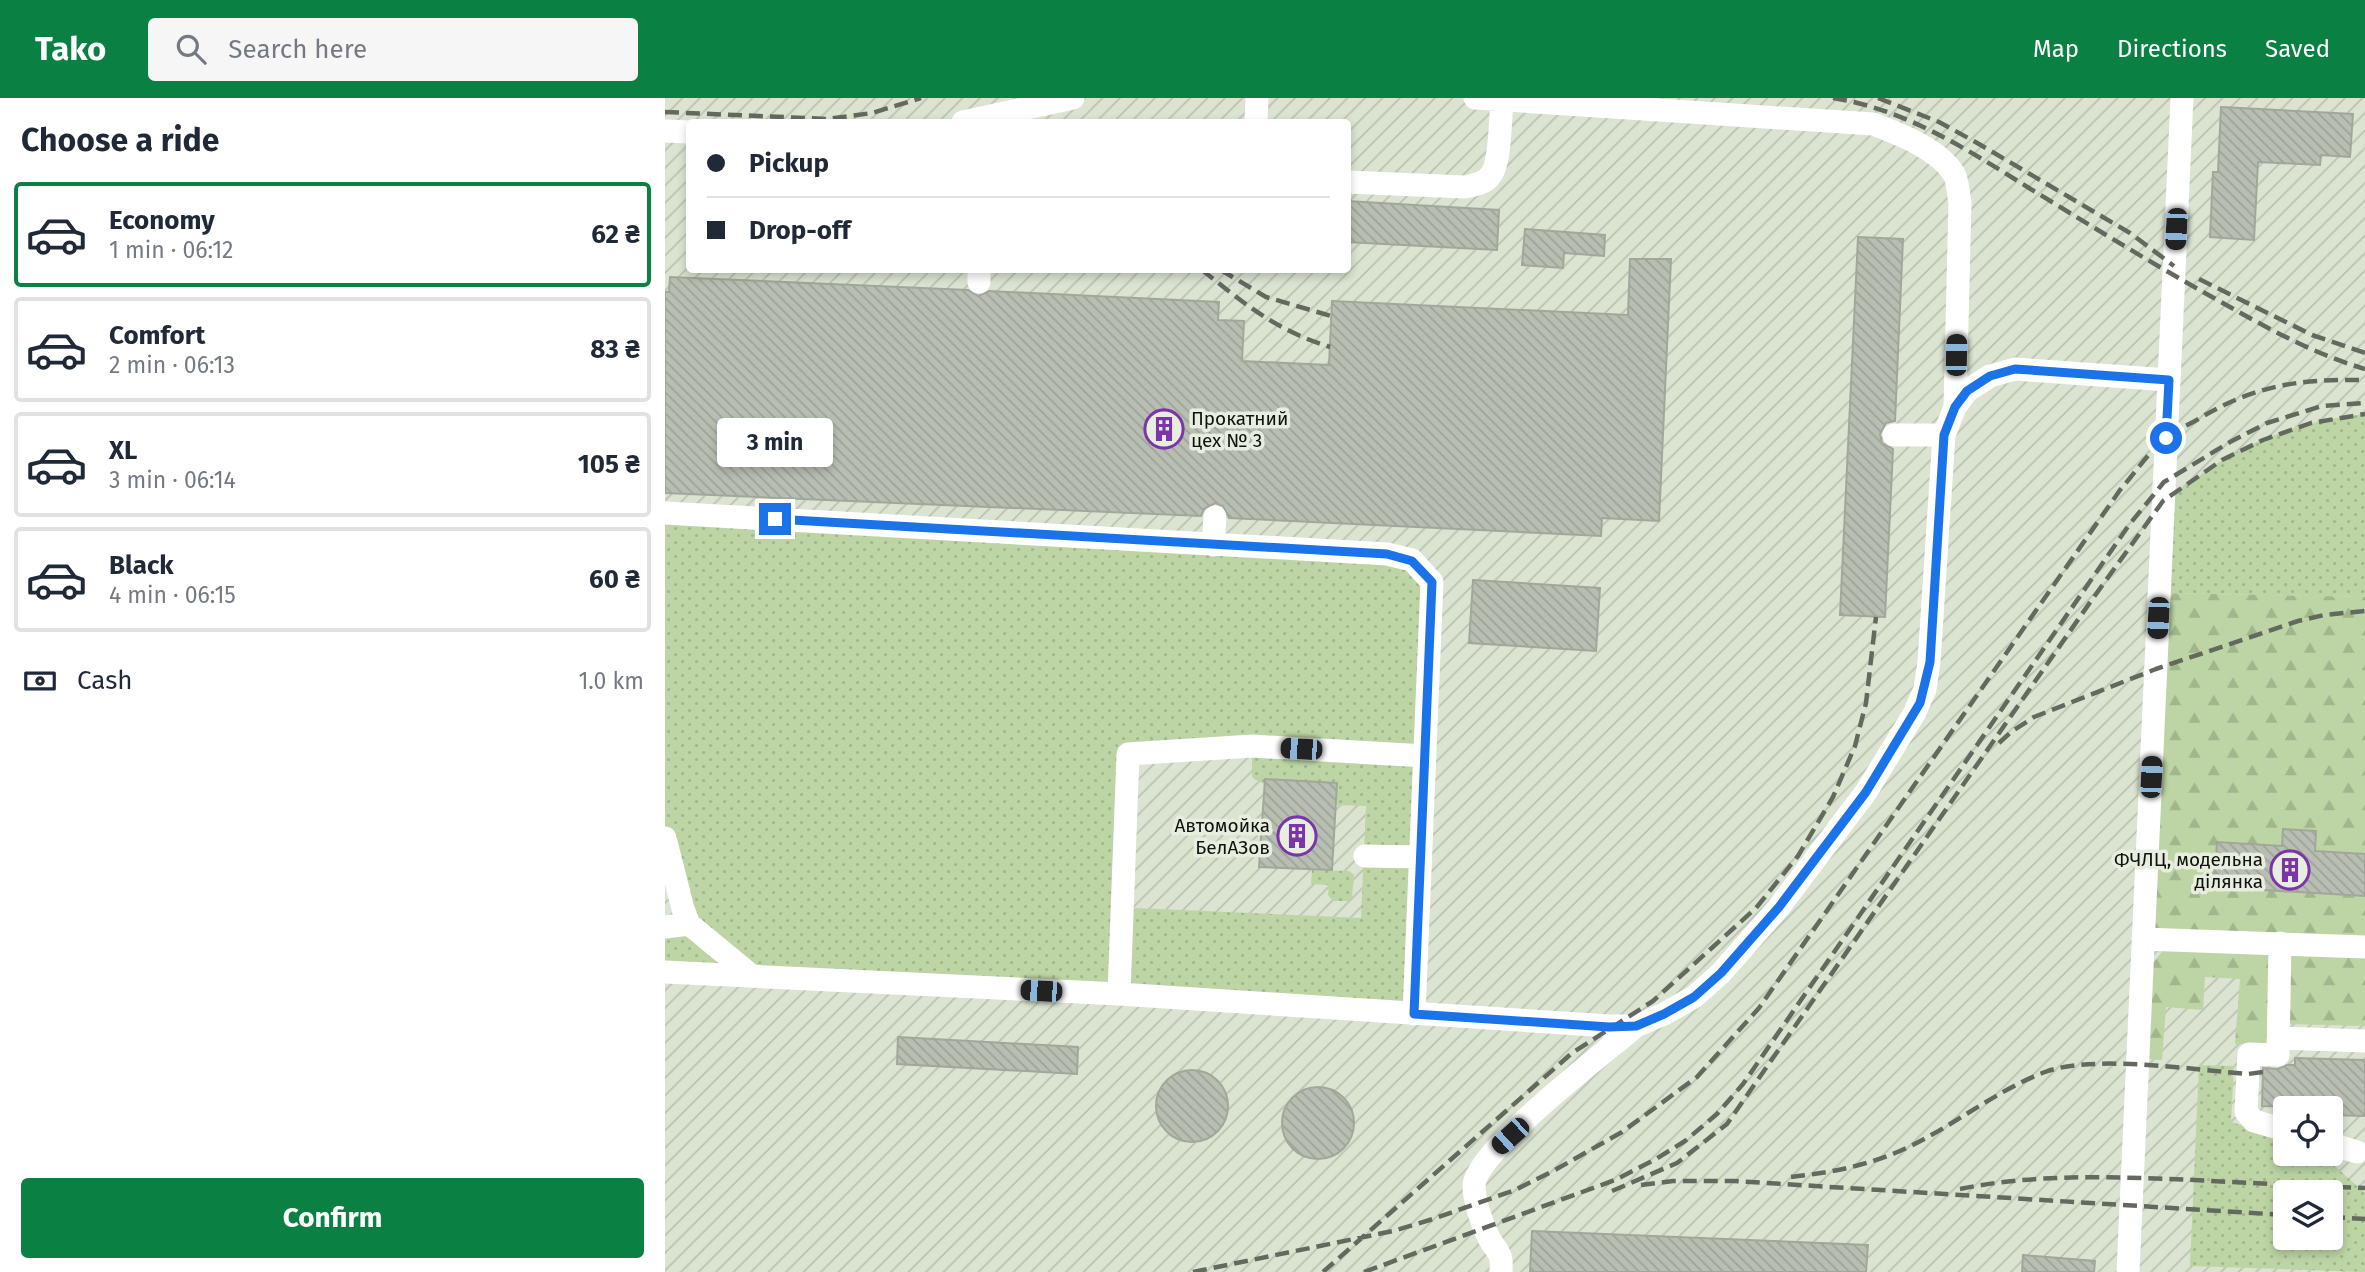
<!DOCTYPE html>
<html lang="en">
<head>
<meta charset="utf-8">
<style>
  body { margin:0; font-family:"Fira Sans",sans-serif; background:#f6f6f7; color:#1f2937; height:100vh; display:flex; flex-direction:column; font-size:26px; white-space:nowrap }
  * { box-sizing:border-box; margin:0 }
  p { font-size:23px; color:#747a83 }
  .icon { flex:none; width:38px; height:38px; fill:none; stroke:currentColor; stroke-width:2; stroke-linecap:round; stroke-linejoin:round }
  .map { position:relative; flex:1; overflow:hidden }
  .panel { display:flex; flex-direction:column; background:#fff; width:665px }
  .panel>* { flex:none }
  .banner { position:absolute; left:21px; top:21px; width:665px; height:154px; border-radius:7px; box-shadow:0 4px 10px #0003; display:grid; align-content:center; height:154px; padding:0 21px; background:#fff }
  .controls { position:absolute; left:1608px; top:998px; display:grid; gap:14px }
  .controls a { display:grid; place-items:center; width:70px; height:70px; border-radius:7px; background:#fff; box-shadow:0 4px 10px #0003; font-size:35px }
  .end { position:absolute; width:32px; height:32px; margin:-16px; border:9px solid #1a73e8; background:#fff; box-shadow:0 0 0 4px #fff }
  .from { border-radius:50% }
  .bubble { position:absolute; height:49px; border-radius:7px; background:#fff; box-shadow:0 4px 10px #0003; font-size:23px; font-weight:700; line-height:49px; text-align:center }
  .car { position:absolute; width:21px; height:42px; margin:-21px -10px; border-radius:9px; box-shadow:0 0 5px 2px #0007; background:linear-gradient(#222 24%,#8ab4d8 0 40%,#222 0 76%,#8ab4d8 0 86%,#222 0) }
  .banner b { display:flex; align-items:center; gap:24px; height:66px; font-size:26px }
  .banner b+b { border-top:2px solid #e0e1e3 }
  .banner i { width:18px; height:18px; background:#1f2937 }
  ul { padding:0; list-style:none }
  li { display:flex; align-items:center; gap:21px; height:105px; margin:0 14px 10px; padding:0 7px; border:4px solid #e0e1e3; border-radius:7px }
  li div { flex:1 }
  li b { display:block; font-size:26px }
  li em { font-style:normal; font-weight:700 }
  li.current { border-color:#0b8043 }
  li>.icon { width:63px; height:63px; stroke-width:1.5 }
  h2 { padding:0 21px; font-size:32px; line-height:84px }
  .pay { display:flex; align-items:center; gap:18px; height:77px; padding:0 21px; font-size:26px }
  .pay p { margin-inline-start:auto }
  .primary-button { display:flex; gap:14px; margin-top:auto; padding:14px 21px }
  .primary-button a { flex:1; height:80px; border-radius:7px; background:#0b8043; color:#fff; font-size:28px; font-weight:700; line-height:80px; text-align:center }
  header { display:flex; align-items:center; gap:42px; box-sizing:border-box; height:98px; padding:0 35px; background:#0b8043; color:#fff }
  header strong { font-size:33px }
  nav { display:flex; gap:38px; margin-inline-start:auto; font-size:24px }
  .search { width:490px; height:63px; background:#f6f6f7; display:flex; align-items:center; gap:18px; box-sizing:border-box; padding:0 24px; border-radius:7px; color:#747a83; font-size:26px }
  main { display:flex; flex:1; min-height:0 }
  .map>svg:first-child { display:block }
</style>
</head>
<body>
<header>
<strong>Tako</strong>
<div class="search"><svg class="icon" aria-label="search" viewBox="0 0 24 24"><circle cx="10" cy="10" r="6"/><path d="M15 15l6 6"/></svg>Search here</div>
<nav><a>Map</a><a>Directions</a><a>Saved</a></nav>
</header>
<main>
<section class="panel">
<h2>Choose a ride</h2>
<ul>
<li class="current"><svg class="icon" aria-label="car" viewBox="0 0 24 24"><path d="M5 17H2v-5l4-1 3-4h7l3 4 3 1v5h-3M9 17h6M6 11h13"/><circle cx="7" cy="17" r="2"/><circle cx="17" cy="17" r="2"/></svg><div><b>Economy</b><p>1 min · 06:12</p></div><em>62 ₴</em></li>
<li><svg class="icon" aria-label="car" viewBox="0 0 24 24"><path d="M5 17H2v-5l4-1 3-4h7l3 4 3 1v5h-3M9 17h6M6 11h13"/><circle cx="7" cy="17" r="2"/><circle cx="17" cy="17" r="2"/></svg><div><b>Comfort</b><p>2 min · 06:13</p></div><em>83 ₴</em></li>
<li><svg class="icon" aria-label="car" viewBox="0 0 24 24"><path d="M5 17H2v-5l4-1 3-4h7l3 4 3 1v5h-3M9 17h6M6 11h13"/><circle cx="7" cy="17" r="2"/><circle cx="17" cy="17" r="2"/></svg><div><b>XL</b><p>3 min · 06:14</p></div><em>105 ₴</em></li>
<li><svg class="icon" aria-label="car" viewBox="0 0 24 24"><path d="M5 17H2v-5l4-1 3-4h7l3 4 3 1v5h-3M9 17h6M6 11h13"/><circle cx="7" cy="17" r="2"/><circle cx="17" cy="17" r="2"/></svg><div><b>Black</b><p>4 min · 06:15</p></div><em>60 ₴</em></li>
</ul>
<div class="pay"><svg class="icon" aria-label="cash" viewBox="0 0 24 24"><path d="M3 7h18v10H3z"/><circle cx="12" cy="12" r="2"/></svg>Cash<p>1.0 km</p></div>
<div class="primary-button"><a>Confirm</a></div>
</section>
<div class="map">
<svg width="1700" height="1174" viewBox="0 0 1700 1174">
  <defs>
    <pattern id="industrial-furrows" width="10" height="10" patternUnits="userSpaceOnUse" patternTransform="scale(1.75)"><rect width="10" height="10" fill="#dae4d0"/><path d="M-1 1l2-2M0 10L10 0M9 11l2-2" fill="none" stroke="#bac3b1"/></pattern>
    <pattern id="grass-dots" width="8" height="8" patternUnits="userSpaceOnUse" patternTransform="scale(1.75)"><rect width="8" height="8" fill="#bdd5a4"/><path d="M2 2h.1M6 6h.1" fill="none" stroke="#a1b68c" stroke-width="1.8" stroke-linecap="round"/></pattern>
    <pattern id="forest-firs" width="22" height="20" patternUnits="userSpaceOnUse" patternTransform="scale(1.75)"><rect width="22" height="20" fill="#bdd5a4"/><path d="M5 1l3.5 6h-7zM16 11l3.5 6h-7z" fill="#a1b68c"/></pattern>
    <pattern id="building-back-hatch" width="6" height="6" patternUnits="userSpaceOnUse" patternTransform="scale(1.75)"><rect width="6" height="6" fill="#b8bfb2"/><path d="M-1 5l2 2M0 0l6 6M5-1l2 2" fill="none" stroke="#9da398"/></pattern>
  </defs>
  <rect width="100%" height="100%" fill="#e7eee0"/>
  <path fill="url(#industrial-furrows)" fill-rule="evenodd" d="M0 0H1700V1174H0ZM24 24H682V172H24ZM1620 1010H1666V1055H1620ZM1620 1094H1666V1139H1620Z"/>
  <path fill="url(#grass-dots)" fill-rule="evenodd" d="M1700 316V499L1494 495 1498 403C1519 391 1536 375 1556 363 1599 336 1651 321 1700 316Z
    M0 417 722 456 767 484 749 916 0 874V829L24 827 0 740ZM587 649V678L589 681 599 686 600 681 672 685 671 707 701 708 696 820 470 810 464 813 463 656Z
    M647 772 684 773 689 777 687 799 684 803H668L663 797 664 787 646 786Z
    M1534 967 1569 968 1566 1024 1620 1041V1055H1655L1700 1095V1174L1525 1168ZM1620 1094H1666V1139H1620Z"/>
  <path fill="url(#forest-firs)" d="M1494 495 1700 499V849L1478 841Z
    M1499 851 1605 855 1607 948 1570 946 1575 881 1540 879 1538 912 1501 909 1497 962 1478 961 1486 868Z
    M1628 855 1700 857V928L1618 926 1620 865Z"/>
  <path fill="url(#building-back-hatch)" stroke="#a1a89b" stroke-width="2" d="M1556 9 1688 16 1685 59 1656 57 1655 67 1593 64 1589 142 1545 139 1548 74H1553Z
    M682 103 834 112 832 152 682 144Z
    M860 131 940 137 939 158 899 155 898 170 857 167Z
    M1193 139 1238 141 1230 323 1221 325 1215 336 1217 345 1228 351 1220 519 1175 517Z
    M965 161H1006L994 423 937 420 936 438 564 420 558 408 550 405 539 411 536 418 0 395V194H4L5 179 303 192 313 198 324 193 554 204 553 222 579 223 577 263 664 267 667 203 963 217Z
    M808 482 935 490 931 553 804 545Z
    M600 681 672 685 667 772 594 769Z
    M1618 731 1651 733 1650 753 1700 756V798L1549 789 1552 744 1617 748Z
    M233 939 413 949 412 976 232 966Z
    M1630 960 1700 962V1018L1666 1017V1010L1597 1008 1598 970 1613 971 1622 967H1630Z
    M491 1008a36 36 0 1 1 72 0a36 36 0 1 1-72 0Z
    M617 1025a36 36 0 1 1 72 0a36 36 0 1 1-72 0Z
    M867 1133 1203 1147 1201 1174H865Z
    M1358 1157 1430 1163 1429 1174H1357Z"/>
  <g fill="none" stroke-linecap="round" stroke-linejoin="round">
    <path stroke="#fff" stroke-width="23" d="M810 0 1208 26C1234 36 1274 51 1289 76 1293 83 1293 96 1295 104L1290 309
      M298 24 408 0
      M591 24 592 0
      M0 33 24 34
      M682 84 800 89C809 87 819 86 825 78 836 66 835 20 837 2
      M314 184V172
      M1229 337H1279
      M0 415 722 456 747 462 767 484 749 916
      M548 447 550 419
      M0 740 18 811 24 826 87 878
      M700 758 755 759
      M0 829 24 826
      M1478 841 1700 849
      M1615 845 1613 957 1584 956 1581 1014 1589 1023 1620 1032
      M0 874 454 896 944 928H971L999 916 1029 899 1056 875 1114 809 1201 694 1249 616 1260 591 1264 564 1279 337 1290 309 1302 293 1325 278 1350 271 1504 282
      M454 896 463 656 587 648 760 658
      M1613 940 1700 943
      M1666 1046 1692 1054
      M836 1174C836 1169 837 1163 835 1158 833 1152 827 1146 824 1140 817 1126 809 1103 809 1088 810 1053 941 954 971 928
      M1463 1174 1517 0"/>
    <path stroke="#646960" stroke-width="4.5" stroke-dasharray="14 7" stroke-linecap="butt" d="M1168 0C1240 11 1303 52 1364 90 1428 129 1491 168 1556 204 1602 230 1649 256 1700 271
      M1213 0 1274 24 1314 46 1465 135 1509 168
      M0 14 163 21 207 15 256 0
      M537 172C580 206 610 232 665 249
      M556 172 601 199 666 218
      M1534 181 1647 237 1700 255
      M1334 645 1346 634 1369 619 1491 571 1633 523 1659 517 1700 513
      M1126 1079C1162 1075 1196 1069 1230 1055 1283 1033 1327 994 1380 974 1428 956 1530 972 1583 976L1598 974
      M976 1087 1008 1083H1069L1620 1117
      M1295 1091C1372 1075 1452 1079 1529 1082 1586 1085 1643 1088 1700 1090
      M947 1093 1012 1065 1062 1026 1426 503 1498 403 1557 362 1598 342 1646 325 1700 316
      M1666 1119 1700 1121
      M528 1174 728 1133 768 1121 850 1092 890 1072 957 1034 1032 979 1094 910 1455 392C1470 375 1484 353 1502 339 1510 333 1521 328 1530 323 1589 287 1632 281 1700 282
      M658 1174 907 955 988 903 1091 810 1133 758 1168 699 1190 648 1201 605 1211 519
      M699 1174 950 1082 991 1061 1020 1043 1052 1016 1078 986 1464 427 1499 384 1565 344 1602 325 1657 308 1700 305"/>
  </g>
  <g fill="none" stroke-linecap="round" stroke-linejoin="round">
    <path stroke="#1a73e8" stroke-width="9" d="M110 421 722 456 747 463 767 484 749 916 944 929 971 928 999 916 1029 899 1056 875 1114 809 1201 694 1255 605 1265 564 1279 337 1290 309 1302 293 1325 278 1350 271 1504 282 1501 340"/>
  </g>
  <defs>
    <g id="building-ring" transform="scale(2.0125)"><circle r="9.5" fill="#e7eee0" stroke="#7b35a8" stroke-width="1.5"/><path d="M-4-6H4V6H1V3H-1V6H-4ZM-2.5-4.3h1.7v1.8h-1.7ZM.8-4.3h1.7v1.8H.8ZM-2.5-1h1.7V.8h-1.7ZM.8-1h1.7V.8H.8Z" fill="#7b35a8"/></g>
  </defs>
  <g fill-rule="evenodd">
    <use href="#building-ring" x="499" y="331"/>
    <use href="#building-ring" x="632" y="738"/>
    <use href="#building-ring" x="1625" y="772"/>
  </g>
  <g text-anchor="middle" dominant-baseline="central" stroke-width="7" stroke-linejoin="round" paint-order="stroke">
    <g font-size="19" fill="#0f120d" stroke="#e7eee0" text-anchor="end">
      <text x="526" y="320" text-anchor="start">Прокатний<tspan x="526" dy="22">цех № 3</tspan></text>
      <text x="605" y="727">Автомойка<tspan x="605" dy="22">БелАЗов</tspan></text>
      <text x="1598" y="761">ФЧЛЦ, модельна<tspan x="1598" dy="22">ділянка</tspan></text>
    </g>
  </g>
</svg>
<div class="controls">
<a><svg class="icon" aria-label="locate" viewBox="0 0 24 24"><circle cx="12" cy="12" r="6"/><path d="M12 2v4M12 18v4M2 12h4M18 12h4"/></svg></a>
<a><svg class="icon" aria-label="layers" viewBox="0 0 24 24"><path d="M12 4l9 5-9 5-9-5zM3 14l9 5 9-5"/></svg></a>
</div>
<i class="end from" style="left:1501px;top:340px"></i>
<i class="end" style="left:110px;top:421px"></i>
<div class="bubble" style="left:52px;top:320px;width:116px">3 min</div>
<i class="car" style="left:1511px;top:131px;rotate:183deg"></i>
<i class="car" style="left:1291px;top:257px;rotate:1deg"></i>
<i class="car" style="left:1493px;top:520px;rotate:183deg"></i>
<i class="car" style="left:636px;top:651px;rotate:273deg"></i>
<i class="car" style="left:1486px;top:679px;rotate:3deg"></i>
<i class="car" style="left:376px;top:893px;rotate:273deg"></i>
<i class="car" style="left:845px;top:1038px;rotate:228deg"></i>
<div class="banner">
<b><i class="from"></i>Pickup</b>
<b><i></i>Drop-off</b>
</div>
</div>
</main>
</body>
</html>
